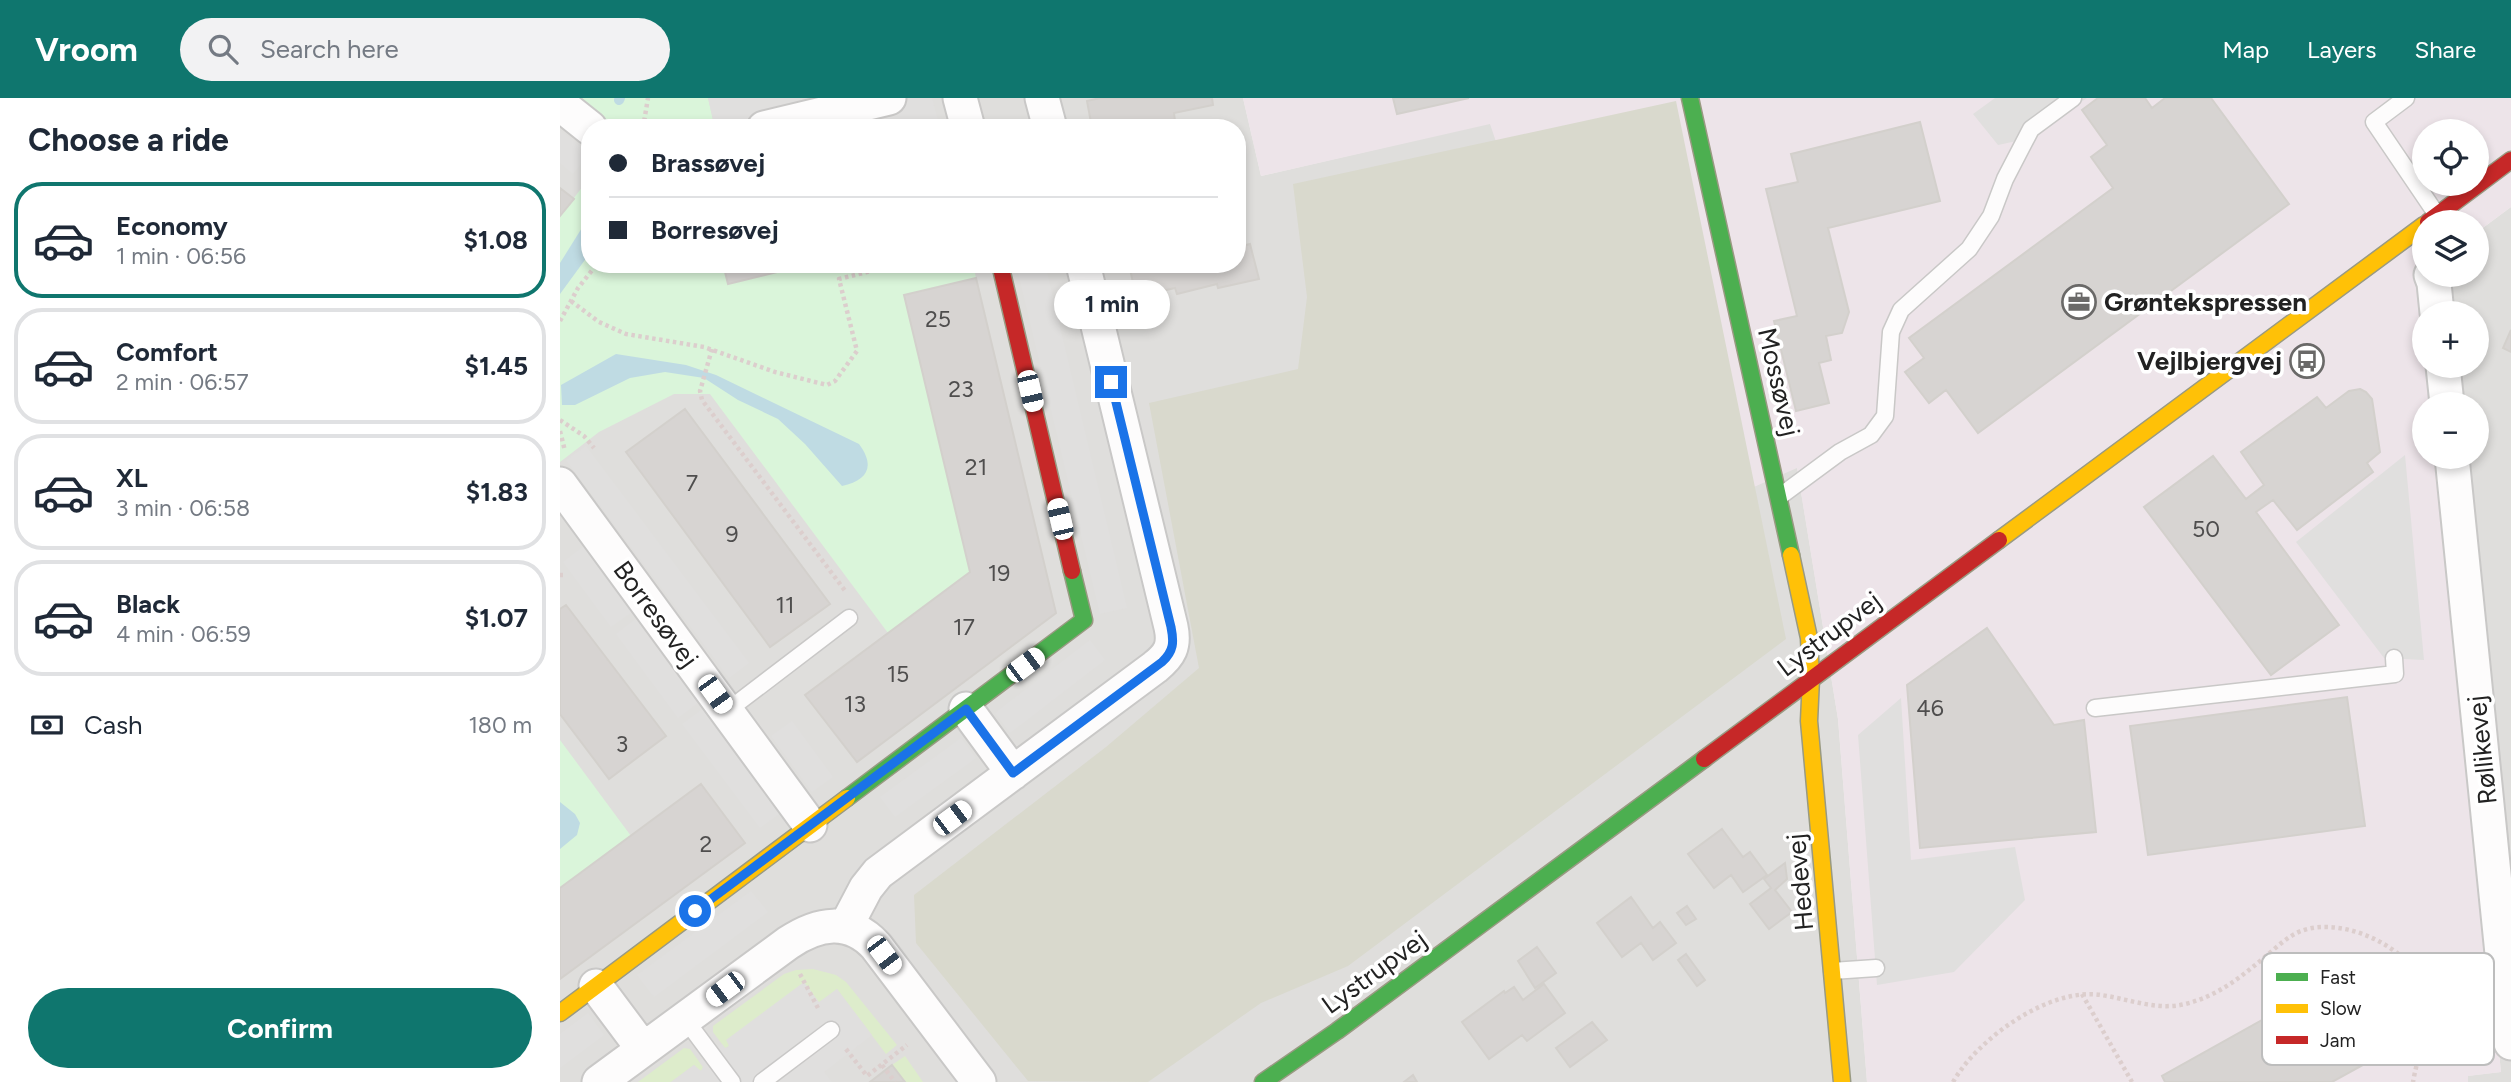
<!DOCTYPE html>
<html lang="en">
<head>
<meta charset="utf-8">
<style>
  body { margin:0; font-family:Figtree,sans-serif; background:#f2f2f3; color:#1f2937; height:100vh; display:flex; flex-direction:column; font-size:26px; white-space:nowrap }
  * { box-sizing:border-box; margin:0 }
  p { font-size:23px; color:#747a83 }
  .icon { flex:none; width:38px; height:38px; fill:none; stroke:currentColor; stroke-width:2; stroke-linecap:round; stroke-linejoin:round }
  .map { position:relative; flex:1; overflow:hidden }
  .drawer { display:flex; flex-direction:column; background:#fff; width:560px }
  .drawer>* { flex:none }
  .guide { position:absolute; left:21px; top:21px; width:665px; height:154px; border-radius:28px; box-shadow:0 4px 10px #0003; display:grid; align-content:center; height:154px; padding:0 28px; background:#fff }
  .fabs { position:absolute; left:1852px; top:21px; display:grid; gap:14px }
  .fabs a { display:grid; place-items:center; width:77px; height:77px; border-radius:50%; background:#fff; box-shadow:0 4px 10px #0003; font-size:35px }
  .end { position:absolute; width:32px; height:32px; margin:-16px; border:9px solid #1a73e8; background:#fff; box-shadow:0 0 0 4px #fff }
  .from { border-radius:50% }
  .bubble { position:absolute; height:49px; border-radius:24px; background:#fff; box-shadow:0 4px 10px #0003; font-size:23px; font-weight:700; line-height:49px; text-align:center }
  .car { position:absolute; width:21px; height:42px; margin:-21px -10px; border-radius:9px; box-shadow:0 0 5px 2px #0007; background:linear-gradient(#fff 24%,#345 0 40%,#fff 0 76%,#345 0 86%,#fff 0) }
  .guide b { display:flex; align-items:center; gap:24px; height:66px; font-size:26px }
  .guide b+b { border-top:2px solid #e0e1e3 }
  .guide i { width:18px; height:18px; background:#1f2937 }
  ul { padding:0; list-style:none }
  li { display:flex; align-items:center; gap:21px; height:116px; margin:0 14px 10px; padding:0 14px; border:4px solid #e0e1e3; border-radius:28px }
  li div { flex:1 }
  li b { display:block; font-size:26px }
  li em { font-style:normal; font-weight:700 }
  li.selected { border-color:#0f766e }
  li>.icon { width:63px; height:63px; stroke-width:1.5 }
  h2 { padding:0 28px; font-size:32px; line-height:84px }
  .pay { display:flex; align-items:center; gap:18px; height:77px; padding:0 28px; font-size:26px }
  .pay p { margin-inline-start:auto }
  .action { display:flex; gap:14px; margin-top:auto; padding:14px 28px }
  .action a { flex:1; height:80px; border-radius:42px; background:#0f766e; color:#fff; font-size:28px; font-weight:700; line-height:80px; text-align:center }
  header { display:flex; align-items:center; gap:42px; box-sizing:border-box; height:98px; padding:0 35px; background:#0f766e; color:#fff }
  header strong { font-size:33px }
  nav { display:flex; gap:38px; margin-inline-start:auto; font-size:24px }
  .search { width:490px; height:63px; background:#f2f2f3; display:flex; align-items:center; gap:18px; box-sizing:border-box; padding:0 24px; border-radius:38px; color:#747a83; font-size:26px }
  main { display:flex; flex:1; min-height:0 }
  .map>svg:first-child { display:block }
</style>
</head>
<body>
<header>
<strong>Vroom</strong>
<div class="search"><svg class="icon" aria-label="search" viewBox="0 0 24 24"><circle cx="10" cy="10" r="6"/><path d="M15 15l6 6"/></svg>Search here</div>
<nav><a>Map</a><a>Layers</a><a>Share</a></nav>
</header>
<main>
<section class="drawer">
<h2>Choose a ride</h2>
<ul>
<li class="selected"><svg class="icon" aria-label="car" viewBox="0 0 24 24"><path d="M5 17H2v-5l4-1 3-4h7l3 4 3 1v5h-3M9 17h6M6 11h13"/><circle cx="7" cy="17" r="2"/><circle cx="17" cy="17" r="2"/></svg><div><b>Economy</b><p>1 min · 06:56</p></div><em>$1.08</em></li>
<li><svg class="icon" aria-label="car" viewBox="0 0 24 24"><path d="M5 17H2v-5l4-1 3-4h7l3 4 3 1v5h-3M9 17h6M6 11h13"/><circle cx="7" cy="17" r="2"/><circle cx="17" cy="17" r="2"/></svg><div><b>Comfort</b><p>2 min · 06:57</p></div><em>$1.45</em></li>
<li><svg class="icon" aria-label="car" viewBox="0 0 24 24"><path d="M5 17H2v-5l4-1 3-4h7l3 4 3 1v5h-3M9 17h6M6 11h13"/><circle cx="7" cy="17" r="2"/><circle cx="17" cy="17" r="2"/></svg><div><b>XL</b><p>3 min · 06:58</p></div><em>$1.83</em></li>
<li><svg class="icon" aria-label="car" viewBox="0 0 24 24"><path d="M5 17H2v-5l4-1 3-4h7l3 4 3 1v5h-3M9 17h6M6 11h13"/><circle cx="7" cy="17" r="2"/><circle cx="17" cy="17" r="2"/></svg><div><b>Black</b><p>4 min · 06:59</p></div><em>$1.07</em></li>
</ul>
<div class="pay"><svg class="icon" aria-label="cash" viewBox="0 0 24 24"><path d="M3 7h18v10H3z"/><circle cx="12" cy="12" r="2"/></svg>Cash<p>180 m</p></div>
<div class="action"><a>Confirm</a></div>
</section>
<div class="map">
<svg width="1951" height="984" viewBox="0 0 1951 984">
  <rect width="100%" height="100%" fill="#f0eeeb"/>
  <path fill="#dfdedc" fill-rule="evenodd" d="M0 0H683L701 78 930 25 1120 422 1237 369 1278 621 1307 984H0ZM30 30H677V166H30Z
    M1951 109V984H1908L1907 978 1941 974 1879 359H1916V306H1873L1869 268H1916V215H1864V177H1916V135Z"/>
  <path fill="#ede4e9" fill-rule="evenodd" d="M683 0H1951V109L1916 135V124H1864V268H1869L1873 306H1864V359H1879L1941 974 1908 978V984H1307L1278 621 1237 370 1071 443 930 26 701 78ZM1864 33H1916V86H1864Z"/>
  <path fill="#d9d9cd" d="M1116 3 1226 541 788 868 701 905 588 984 468 983 356 845 354 797 546 649 639 570 589 305 738 271 747 199 733 86Z"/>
  <path fill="#ddeccb" d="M253 871 276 877 286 884 337 947 326 956 277 891 259 905 167 943 169 948 165 950 153 934V928L224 876 236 872Z
    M124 950 130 951 143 969 142 972 139 973 134 967 111 984H78Z
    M345 958 363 984H345L332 967Z"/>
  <path fill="#daf5da" d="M19 0H148L153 22 121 30H56Z
    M30 79V166H163L168 186 250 166H413L416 180 344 197 410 474 328 535 150 296H114L39 334 0 364V118Z
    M0 642 71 738 0 790Z"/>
  <path fill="#e0dfde" d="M148 0H372L380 30H121L153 22Z
    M1435 0H1527L1466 41 1438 47 1413 16Z
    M0 32 29 55 13 76 0 65Z
    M456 166H485L567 510 540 516Z
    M26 348 189 565 169 580 6 362Z
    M1845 357 1864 562 1824 560 1736 444Z
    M24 448 72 514 51 529 3 464Z
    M77 520 139 604 118 620 56 536Z
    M530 542 545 562 450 635 435 615Z
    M1341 600 1351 762 1455 749 1465 802 1394 874 1317 887 1298 637Z
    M144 610 222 714 200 730 122 626Z
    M232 623 273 679 252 694 211 638Z
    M401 640 416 660 335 719 320 699Z
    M191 793 208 814 94 899 77 877Z
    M244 884 259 904 277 891 312 937 264 974 272 984H111L134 967 141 973 143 969 139 963 162 946 165 950H168L169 947 166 942Z
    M28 915 44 937 0 970V936Z"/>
  <path fill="#bfdbe3" d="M30 117V155L0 196V165Z
    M56 256 126 267 156 277 299 346C316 369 307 382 282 388L245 346 218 321 178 302 144 280 105 274 70 280 15 307H2L1 287Z
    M0 704 15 716 20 725 17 737 0 751Z"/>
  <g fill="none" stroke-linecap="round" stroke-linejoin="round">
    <path stroke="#bfdbe3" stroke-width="10" d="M59 2 60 0"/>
  </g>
  <path fill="#d7d4d2" stroke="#d3d0cc" stroke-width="2" d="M540 0H652L653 7 614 15 615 23 582 30H532L527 3Z
    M833 0H909L837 16Z
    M1538 0H1585L1592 10 1605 0H1651L1729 106 1418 335 1386 292 1369 305 1345 274 1364 260 1349 240 1553 90 1531 59 1547 47 1522 12Z
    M1360 24 1380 103 1268 130 1289 214 1282 235 1266 238 1271 262 1259 265 1269 305 1236 313 1214 223 1237 218 1206 91 1238 84 1231 56Z
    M0 90 14 101 0 118Z
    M690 146 699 181 658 190 657 186 617 196 615 190 576 199 569 166H677V149Z
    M163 166H250L168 186Z
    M416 180 496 515 297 664 245 597 410 474 344 197Z
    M1951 232V254L1943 250Z
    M1800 291 1806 294 1812 301 1820 354 1807 365 1813 374 1737 432 1713 402 1696 414 1779 527 1711 577 1584 409 1653 358 1686 401 1704 387 1681 354 1757 299 1766 310 1789 293Z
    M125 311 270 506 210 549 66 354Z
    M6 507 106 638 49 681 0 616V511Z
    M1427 530 1494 627 1524 622 1536 734 1360 750 1347 587Z
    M1787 599 1805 728 1588 757 1570 628Z
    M141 686 185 745 0 881V790Z
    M1162 731 1183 759 1190 754 1207 777 1183 794 1171 777 1154 790 1128 756Z
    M1225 765 1227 781 1215 792 1232 814 1209 831 1190 806 1211 790 1204 781Z
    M1071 799 1093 830 1100 824 1116 845 1093 862 1081 845 1062 859 1037 825Z
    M1127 808 1136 821 1126 827 1117 815Z
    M977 849 996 875 975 890 958 863Z
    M1126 856 1145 882 1137 888 1118 862Z
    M1770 884 1784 909 1800 899 1830 952 1772 984H1605L1602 978Z
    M984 886 1005 915 967 943 962 937 929 961 902 924 944 893 945 895 954 889 963 902Z
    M1032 924 1047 942 1010 969 996 950Z
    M332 967 345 984H310Z
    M853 977 857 984H844Z"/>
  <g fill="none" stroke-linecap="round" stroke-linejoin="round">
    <g stroke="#c9c8c7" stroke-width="19">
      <path id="lane" d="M1846 0 1814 24 1877 117
        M1219 399 1280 354 1311 337 1325 318 1331 234 1341 212 1409 151 1431 118 1445 81 1471 31 1513 0
        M1535 610 1835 576 1834 560
        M167 613 289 520
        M1272 873 1316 870
        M125 921 172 984
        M202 984 271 932"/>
    </g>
    <g stroke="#c9c8c7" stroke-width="37">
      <path id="street" d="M400 0 408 30
        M482 0 490 30
        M0 6 30 30
        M204 30 329 0
        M1871 177 1874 185 1877 215
        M1883 268 1887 306
        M1892 359 1951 945
        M0 386 250 727
        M406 611 453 675
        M286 828 306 790 318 775 595 569C610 557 615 548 611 529L523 166
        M36 888 83 951
        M39 984 228 845C258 825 289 819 316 848L419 984"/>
    </g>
    <g stroke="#999a82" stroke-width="19">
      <path id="fast" d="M1130 0 1231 457
        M287 700 524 522 512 473
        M703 984 777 933 1144 661"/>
    </g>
    <g stroke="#999a82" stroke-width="19">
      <path id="slow" d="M1439 442 1864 127
        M1231 457 1249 540 1251 580 1249 623 1282 984
        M0 915 287 700"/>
    </g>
    <g stroke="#999a82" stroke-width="19">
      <path id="jam" d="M1868 124 1951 62
        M440 166 512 473
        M1144 661 1439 442"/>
    </g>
    <path stroke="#dccecd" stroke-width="4.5" stroke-dasharray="3.5 3.5" stroke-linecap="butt" d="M83 30 88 0
      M11 203 39 224 66 236 144 249 215 274 267 287 275 283 297 253 279 181 339 166
      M0 223 18 190 37 166
      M152 251 140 293 142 302 286 494
      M0 322 24 338 34 350
      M0 333 5 353
      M0 477H3
      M1856 873 1909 858
      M240 876 259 912
      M1522 896 1572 984
      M286 951 307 978 347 947
      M322 967 335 984
      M1393 984C1418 940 1490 889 1541 897 1569 901 1597 913 1625 906 1658 898 1681 879 1706 858 1717 849 1728 838 1741 833 1786 816 1865 855 1868 906 1869 922 1856 966 1853 984"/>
    <use href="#lane" stroke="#fdfcfc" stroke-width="16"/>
    <use href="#street" stroke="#fdfcfc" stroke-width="33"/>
    <use href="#fast" stroke="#4caf50" stroke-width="16"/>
    <use href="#slow" stroke="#ffc107" stroke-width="16"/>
    <use href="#jam" stroke="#c62828" stroke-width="16"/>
  </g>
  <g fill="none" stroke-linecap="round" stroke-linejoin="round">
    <path stroke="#1a73e8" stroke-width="9" d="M135 813 406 611 453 675 602 564C614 553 614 544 611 529L551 284"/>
  </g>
  <defs>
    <g id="office-ring" transform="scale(1.75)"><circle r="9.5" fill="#fff" stroke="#6a6968" stroke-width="1.5"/><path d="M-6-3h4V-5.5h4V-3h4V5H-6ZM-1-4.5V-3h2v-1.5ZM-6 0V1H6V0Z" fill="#6a6968"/></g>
    <g id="bus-ring" transform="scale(1.75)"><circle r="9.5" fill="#fff" stroke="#6a6968" stroke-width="1.5"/><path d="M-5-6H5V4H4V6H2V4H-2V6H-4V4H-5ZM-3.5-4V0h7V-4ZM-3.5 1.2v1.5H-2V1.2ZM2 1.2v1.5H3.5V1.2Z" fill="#6a6968"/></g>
  </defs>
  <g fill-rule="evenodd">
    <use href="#office-ring" x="1519" y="204"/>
    <use href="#bus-ring" x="1747" y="263"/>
  </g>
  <g text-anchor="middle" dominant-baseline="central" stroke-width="7" stroke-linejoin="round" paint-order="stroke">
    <g font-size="23" fill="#4f4e4e">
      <text x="378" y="221">25</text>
      <text x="401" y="291">23</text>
      <text x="416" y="369">21</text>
      <text x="132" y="385">7</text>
      <text x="1646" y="431">50</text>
      <text x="172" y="436">9</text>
      <text x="439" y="475">19</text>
      <text x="225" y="507">11</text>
      <text x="404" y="529">17</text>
      <text x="338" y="576">15</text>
      <text x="295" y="606">13</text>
      <text x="1370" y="610">46</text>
      <text x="62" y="646">3</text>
      <text x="146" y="746">2</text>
    </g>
    <g font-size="26" font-weight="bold" fill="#222" stroke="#fff" text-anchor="start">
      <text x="1544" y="204">Grøntekspressen</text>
      <text x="1722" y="263" text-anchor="end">Vejlbjergvej</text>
    </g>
    <g font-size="26" fill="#222" stroke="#fff">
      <text transform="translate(1219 284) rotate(77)">Mossøvej</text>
      <text transform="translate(96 516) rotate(54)">Borresøvej</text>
      <text transform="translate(1269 536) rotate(-37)">Lystrupvej</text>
      <text transform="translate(1922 652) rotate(-96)">Røllikevej</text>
      <text transform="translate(1240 784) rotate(-95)">Hedevej</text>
      <text transform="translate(814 874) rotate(-36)">Lystrupvej</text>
    </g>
  </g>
  <rect x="1702" y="855" width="232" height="112" rx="10" fill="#fff" stroke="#bdbdbd" stroke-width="2"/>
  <rect x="1716" y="875" width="32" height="8" fill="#4caf50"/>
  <rect x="1716" y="906" width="32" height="9" fill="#ffc107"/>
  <rect x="1716" y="938" width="32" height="8" fill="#c62828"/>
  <g font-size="19" fill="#222">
    <text x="1760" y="886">Fast</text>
    <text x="1760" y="917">Slow</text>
    <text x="1760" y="949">Jam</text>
  </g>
</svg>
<div class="fabs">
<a><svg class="icon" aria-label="locate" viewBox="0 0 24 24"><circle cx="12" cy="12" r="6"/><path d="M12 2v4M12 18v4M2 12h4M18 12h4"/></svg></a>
<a><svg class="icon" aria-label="layers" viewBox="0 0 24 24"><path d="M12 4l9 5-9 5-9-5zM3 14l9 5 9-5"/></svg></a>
<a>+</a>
<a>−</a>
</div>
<i class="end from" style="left:135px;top:813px"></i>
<i class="end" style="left:551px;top:284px"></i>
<div class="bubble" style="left:494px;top:182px;width:116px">1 min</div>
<i class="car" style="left:470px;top:293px;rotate:167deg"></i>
<i class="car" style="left:500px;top:421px;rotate:347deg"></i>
<i class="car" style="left:465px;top:567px;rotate:53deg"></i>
<i class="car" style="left:155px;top:596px;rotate:144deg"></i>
<i class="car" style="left:392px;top:720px;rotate:53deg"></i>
<i class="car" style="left:324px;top:857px;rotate:143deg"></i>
<i class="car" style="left:165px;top:891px;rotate:233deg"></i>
<div class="guide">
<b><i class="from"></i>Brassøvej</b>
<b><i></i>Borresøvej</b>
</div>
</div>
</main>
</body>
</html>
